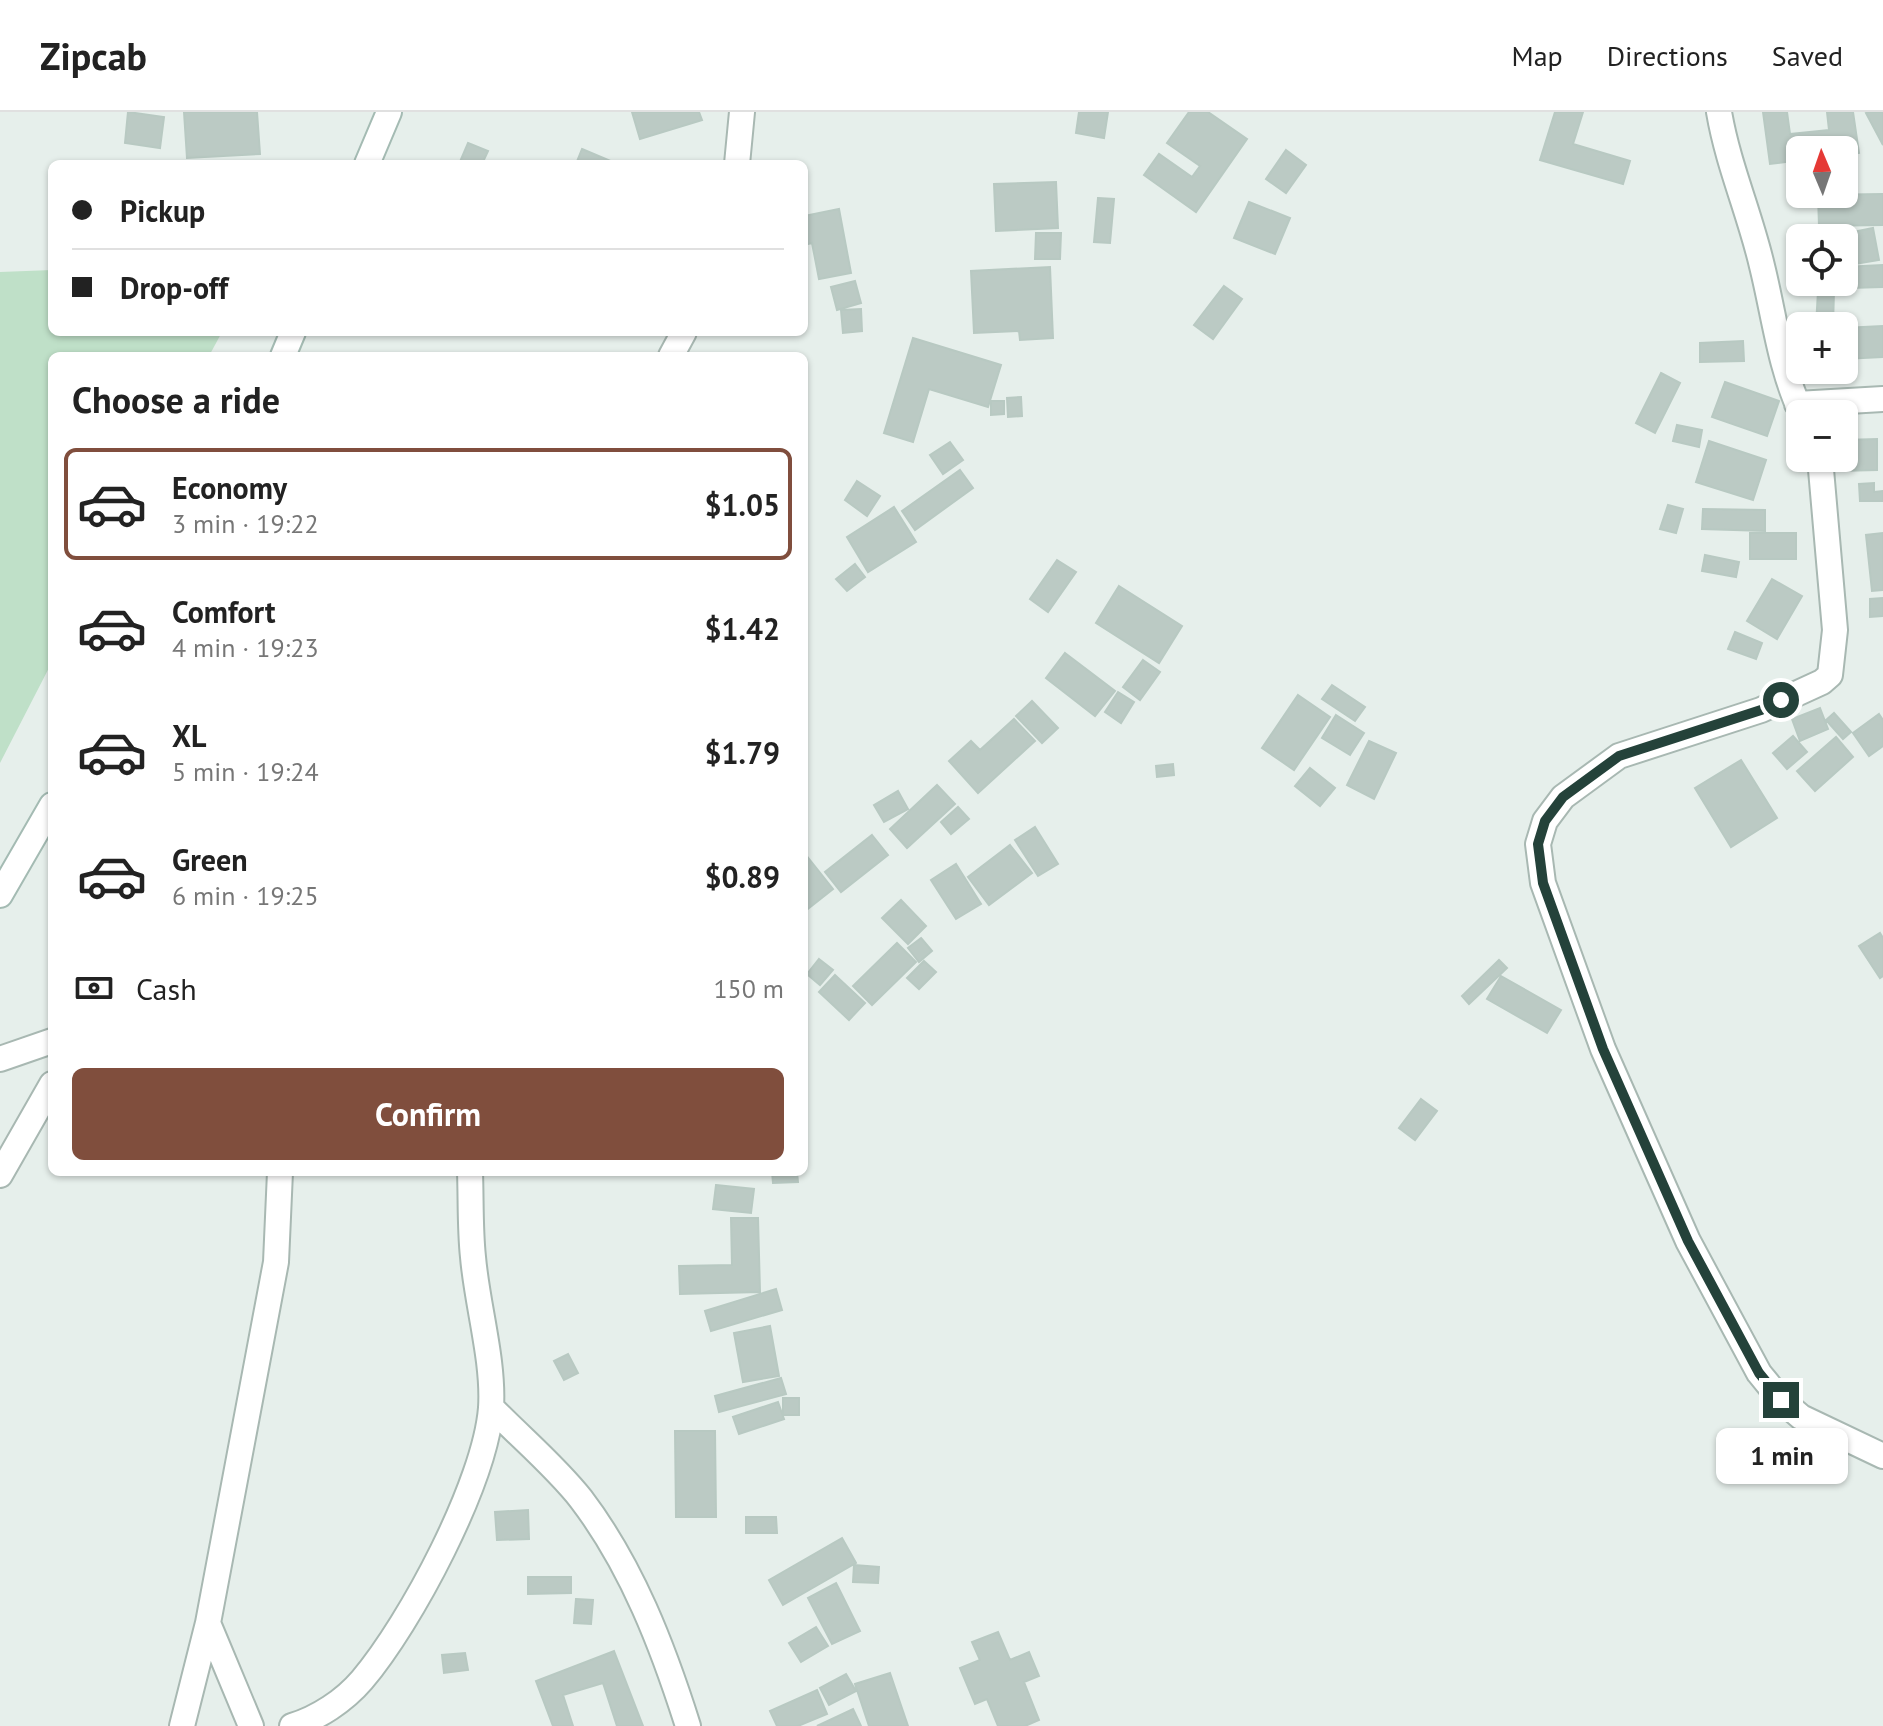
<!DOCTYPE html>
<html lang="en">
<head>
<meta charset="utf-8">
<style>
  body { margin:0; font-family:"PT Sans",sans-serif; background:#f6f6f6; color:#222; height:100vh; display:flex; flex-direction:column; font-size:30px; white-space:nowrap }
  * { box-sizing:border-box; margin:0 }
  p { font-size:26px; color:#767676 }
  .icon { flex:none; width:44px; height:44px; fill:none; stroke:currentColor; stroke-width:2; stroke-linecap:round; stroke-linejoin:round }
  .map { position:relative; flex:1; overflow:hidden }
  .side { position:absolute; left:48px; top:240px; width:760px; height:824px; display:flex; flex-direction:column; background:#fff; border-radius:12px; box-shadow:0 2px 6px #0004 }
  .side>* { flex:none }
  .banner { position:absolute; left:48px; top:48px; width:760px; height:176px; border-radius:12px; box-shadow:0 2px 6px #0004; display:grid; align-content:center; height:176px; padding:0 24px; background:#fff }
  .needle { width:52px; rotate:358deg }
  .buttons { position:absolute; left:1786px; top:24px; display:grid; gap:16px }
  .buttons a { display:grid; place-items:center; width:72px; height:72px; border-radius:12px; background:#fff; box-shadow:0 2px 6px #0004; font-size:40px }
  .end { position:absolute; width:36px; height:36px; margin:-18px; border:10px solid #24423a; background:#fff; box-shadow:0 0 0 4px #fff }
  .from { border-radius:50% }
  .bubble { position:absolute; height:56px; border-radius:12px; background:#fff; box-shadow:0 2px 6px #0004; font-size:26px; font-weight:700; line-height:56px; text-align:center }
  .banner b { display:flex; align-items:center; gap:28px; height:76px; font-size:30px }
  .banner b+b { border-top:2px solid #e0e0e0 }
  .banner i { width:20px; height:20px; background:#222 }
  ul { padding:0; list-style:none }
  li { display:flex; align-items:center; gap:24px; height:112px; margin:0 16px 12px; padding:0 8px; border:4px solid transparent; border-radius:12px }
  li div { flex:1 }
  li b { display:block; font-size:30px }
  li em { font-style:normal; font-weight:700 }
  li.active { border-color:#804e3d }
  li>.icon { width:72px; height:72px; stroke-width:1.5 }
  h2 { padding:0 24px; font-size:36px; line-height:96px }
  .pay { display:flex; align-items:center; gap:20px; height:88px; padding:0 24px; font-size:30px }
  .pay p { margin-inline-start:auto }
  .button { display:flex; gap:16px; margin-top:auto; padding:16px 24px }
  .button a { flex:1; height:92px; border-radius:12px; background:#804e3d; color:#fff; font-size:32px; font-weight:700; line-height:92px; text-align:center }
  header { display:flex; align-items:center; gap:48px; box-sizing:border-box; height:112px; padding:0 40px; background:#fff; border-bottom:2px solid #e0e0e0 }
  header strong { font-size:38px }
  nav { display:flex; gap:44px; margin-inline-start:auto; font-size:28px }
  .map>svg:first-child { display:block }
</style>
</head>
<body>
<header>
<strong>Zipcab</strong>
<nav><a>Map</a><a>Directions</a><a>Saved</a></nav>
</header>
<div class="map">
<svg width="1883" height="1614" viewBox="0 0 1883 1614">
  <rect width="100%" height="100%" fill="#e6efeb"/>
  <path fill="#bfe0c8" d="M52 158V220H222L209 244H52V550L0 651V160Z"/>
  <path fill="#bbcac4" stroke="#b8c9c2" stroke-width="2" d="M128 0 164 5 160 36 125 31Z
    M184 0H257L260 42 187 46Z
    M632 0H699L702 8 640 27Z
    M1079 0H1108L1104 26 1076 21Z
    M1189 0H1208L1247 27 1196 100 1144 63 1159 42 1192 65 1200 54 1167 31Z
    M1555 0H1583L1573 32 1630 49 1623 72 1540 48Z
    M1763 0H1787L1790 22 1829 18 1827 0H1853L1859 41 1844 43V38H1800V48L1770 52Z
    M1869 0H1883V33L1866 1Z
    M468 31 488 39 482 52H459Z
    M582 37 613 50 612 52H576Z
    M1286 38 1306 53 1286 81 1266 67Z
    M1056 70 1058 116 996 119 994 72Z
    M1883 82V113L1819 114 1818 83Z
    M1098 86 1114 87 1110 131 1094 130Z
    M1249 90 1290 106 1275 142 1234 126Z
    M839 97 851 161 819 167 812 131 804 133V104Z
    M1873 116 1879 148 1854 152 1848 121Z
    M1036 121H1061L1060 147H1035Z
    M1883 153V175L1815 177 1814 170H1844V155Z
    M1050 155 1053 226 1020 228 1019 219 974 221 971 159Z
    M855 169 861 191 837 198 831 175Z
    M1224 174 1242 187 1213 227 1194 213Z
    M1818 179H1834L1833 214H1816Z
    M861 197 862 219 843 221 841 198Z
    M1883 214V245L1844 247V216Z
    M913 226 1001 253 988 295 929 277 913 330 884 321Z
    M1743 229 1744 249 1700 250V231Z
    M1661 261 1680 271 1655 321 1636 311Z
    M1725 270 1779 289 1767 324 1712 305Z
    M1021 285 1022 304 1008 305 1007 286Z
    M991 289H1004V302L991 303Z
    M1677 313 1702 318 1699 335 1673 329Z
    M1877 327V358L1838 359V346H1844V328Z
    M1709 329 1766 348 1753 388 1696 370Z
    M950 330 963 348 943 362 930 343Z
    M960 358 973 376 915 418 902 399Z
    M857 369 880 384 867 404 845 388Z
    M1874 371V380L1883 379V389H1860L1859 372Z
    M1668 393 1683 397 1676 421 1660 417Z
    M894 395 916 430 868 460 847 425Z
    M1703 397 1765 398V419L1702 417Z
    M1750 421H1796V447H1750Z
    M1883 421V478L1872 479 1866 423Z
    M1705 443 1739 450 1736 465 1702 459Z
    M1057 448 1076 460 1048 500 1030 487Z
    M855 452 865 465 847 479 836 467Z
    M1772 467 1802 484 1777 527 1747 509Z
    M1119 474 1182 514 1159 551 1096 511Z
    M1883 486V504L1870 505V487Z
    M1735 520 1762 531 1756 547 1728 537Z
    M1065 541 1115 579 1095 604 1046 566Z
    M1143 548 1160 560 1140 588 1123 575Z
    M1332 573 1365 595 1355 609 1322 587Z
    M1118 580 1134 590 1121 611 1105 600Z
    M1298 583 1330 605 1294 658 1262 636Z
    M1032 589 1058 616 1042 631 1016 604Z
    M1820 596 1828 617 1800 629 1792 607Z
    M1834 601 1851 620 1843 627 1826 608Z
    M1879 602 1883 608V634L1869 644 1853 621Z
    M1336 603 1364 621 1350 643 1322 626Z
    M1014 607 1035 629 978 681 949 649 971 629 980 638Z
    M1793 624 1807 640 1787 657 1773 641Z
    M1836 625 1853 645 1815 679 1797 659Z
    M1369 629 1396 641 1374 687 1347 673Z
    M1741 648 1777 706 1731 735 1695 676Z
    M1173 652 1174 663 1157 665 1156 654Z
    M1310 656 1335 676 1320 694 1295 674Z
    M937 673 955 692 907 736 890 717Z
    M898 679 908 697 884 710 874 693Z
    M958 695 969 707 951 722 941 710Z
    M1035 715 1058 752 1038 764 1015 728Z
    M872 723 888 743 841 780 825 760Z
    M1010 733 1032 761 989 793 968 765Z
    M806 743 833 777 804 800V745Z
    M956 752 981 792 956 807 931 768Z
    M901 788 926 814 908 832 882 806Z
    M1880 821 1883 826V864L1880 866 1859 834Z
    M921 826 932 839 919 850 908 836Z
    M897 831 916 850 872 893 853 874Z
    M819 847 833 858 820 873 807 862Z
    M1499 848 1507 856 1469 892 1462 884Z
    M924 849 936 860 919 877 907 866Z
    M835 863 865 891 849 908 819 880Z
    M1501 864 1561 898 1547 921 1487 887Z
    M1421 987 1437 999 1415 1028 1399 1016Z
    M772 1060H797L798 1070 773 1071Z
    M716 1073 754 1077 751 1101 713 1097Z
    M731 1106H758L760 1180 680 1182 679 1154 732 1153Z
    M776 1177 782 1198 711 1219 705 1199Z
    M770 1214 779 1264 743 1270 734 1221Z
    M568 1242 578 1261 564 1268 554 1249Z
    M781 1266 786 1282 719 1300 715 1284Z
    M783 1286H799V1303H783Z
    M778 1290 784 1307 739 1322 733 1305Z
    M675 1319H715L716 1405H676Z
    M528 1398 529 1427 497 1428 495 1400Z
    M746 1405H776L777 1421H746Z
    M842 1426 856 1451 783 1493 769 1468Z
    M854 1453 879 1455 878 1471 853 1470Z
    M528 1465H571V1481L528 1482Z
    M836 1471 860 1519 832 1532 808 1486Z
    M576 1487 593 1488 591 1512 574 1511Z
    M816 1515 828 1534 801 1550 789 1531Z
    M998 1520 1010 1548 1029 1540 1039 1564 1024 1570 1039 1608 1025 1614H998L987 1587 975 1592 960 1556 980 1548 972 1530Z
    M614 1539 643 1614H617L603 1571 563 1583 573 1614H553L536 1569Z
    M465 1541 468 1558 444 1561 442 1543Z
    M890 1561 908 1614H869L855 1572Z
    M846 1562 856 1579 829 1593 820 1576Z
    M817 1578 827 1602 798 1614H777L770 1599Z
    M853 1597 861 1614H817Z"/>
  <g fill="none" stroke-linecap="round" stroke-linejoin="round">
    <g stroke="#a8b8b2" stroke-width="28">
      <path id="minor" d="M1719 0C1728 53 1750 102 1762 154 1774 202 1780 257 1802 302
        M737 52 742 0
        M671 244 684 220
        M1797 292 1883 287
        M1820 346 1835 518 1830 563 1822 570 1761 598 1619 644 1563 685 1545 709 1538 732 1543 771 1603 937 1688 1129 1759 1261 1781 1288 1801 1305 1883 1344
        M0 947 52 929
        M0 1063 52 972
        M491 1295C520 1325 555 1354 581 1387 632 1454 663 1535 688 1614
        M208 1511 251 1614
        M182 1614 208 1511 276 1150 280 1060
        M292 1614C318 1606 344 1589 362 1568 411 1510 485 1371 491 1296 494 1248 477 1193 473 1145 470 1117 471 1088 470 1060"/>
    </g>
    <g stroke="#a4bbb3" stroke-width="28">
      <path id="secondary" d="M367 52 389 0
        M283 244 293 220
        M0 783 52 693"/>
    </g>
    <use href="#minor" stroke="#fff" stroke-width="24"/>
    <use href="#secondary" stroke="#fff" stroke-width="24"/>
  </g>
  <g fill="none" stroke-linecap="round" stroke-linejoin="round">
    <path stroke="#24423a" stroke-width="10" d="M1781 1288 1759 1261 1688 1129 1603 937 1543 771 1538 732 1545 709 1563 685 1619 644 1761 598 1781 588"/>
  </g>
</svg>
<div class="buttons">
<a><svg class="needle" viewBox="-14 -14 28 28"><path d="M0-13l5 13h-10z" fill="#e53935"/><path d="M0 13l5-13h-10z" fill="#767676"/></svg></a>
<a><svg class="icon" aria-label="locate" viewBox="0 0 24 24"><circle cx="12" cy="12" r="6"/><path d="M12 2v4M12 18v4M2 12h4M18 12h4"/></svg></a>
<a>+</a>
<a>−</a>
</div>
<i class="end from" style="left:1781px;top:588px"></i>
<i class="end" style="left:1781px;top:1288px"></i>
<div class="bubble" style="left:1716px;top:1316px;width:132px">1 min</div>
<div class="banner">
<b><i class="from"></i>Pickup</b>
<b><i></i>Drop-off</b>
</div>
<section class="side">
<h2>Choose a ride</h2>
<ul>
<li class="active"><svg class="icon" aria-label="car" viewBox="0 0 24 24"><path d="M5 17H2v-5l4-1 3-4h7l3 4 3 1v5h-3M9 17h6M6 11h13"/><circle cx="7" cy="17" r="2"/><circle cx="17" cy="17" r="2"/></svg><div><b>Economy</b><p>3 min · 19:22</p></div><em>$1.05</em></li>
<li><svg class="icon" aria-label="car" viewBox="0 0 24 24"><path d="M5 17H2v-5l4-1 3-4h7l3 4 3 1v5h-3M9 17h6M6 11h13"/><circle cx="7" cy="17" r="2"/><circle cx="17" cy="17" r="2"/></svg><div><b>Comfort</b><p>4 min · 19:23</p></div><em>$1.42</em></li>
<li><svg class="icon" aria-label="car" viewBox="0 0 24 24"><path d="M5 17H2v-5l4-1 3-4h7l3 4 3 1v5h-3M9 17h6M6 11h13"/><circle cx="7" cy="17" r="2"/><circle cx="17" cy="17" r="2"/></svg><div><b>XL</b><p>5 min · 19:24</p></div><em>$1.79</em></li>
<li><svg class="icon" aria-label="car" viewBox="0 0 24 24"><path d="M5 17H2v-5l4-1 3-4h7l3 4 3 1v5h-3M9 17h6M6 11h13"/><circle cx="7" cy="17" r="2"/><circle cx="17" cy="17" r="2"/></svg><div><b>Green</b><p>6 min · 19:25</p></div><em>$0.89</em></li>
</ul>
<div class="pay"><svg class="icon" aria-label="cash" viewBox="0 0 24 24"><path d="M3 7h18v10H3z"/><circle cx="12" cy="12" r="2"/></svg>Cash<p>150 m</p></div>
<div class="button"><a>Confirm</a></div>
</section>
</div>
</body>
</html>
